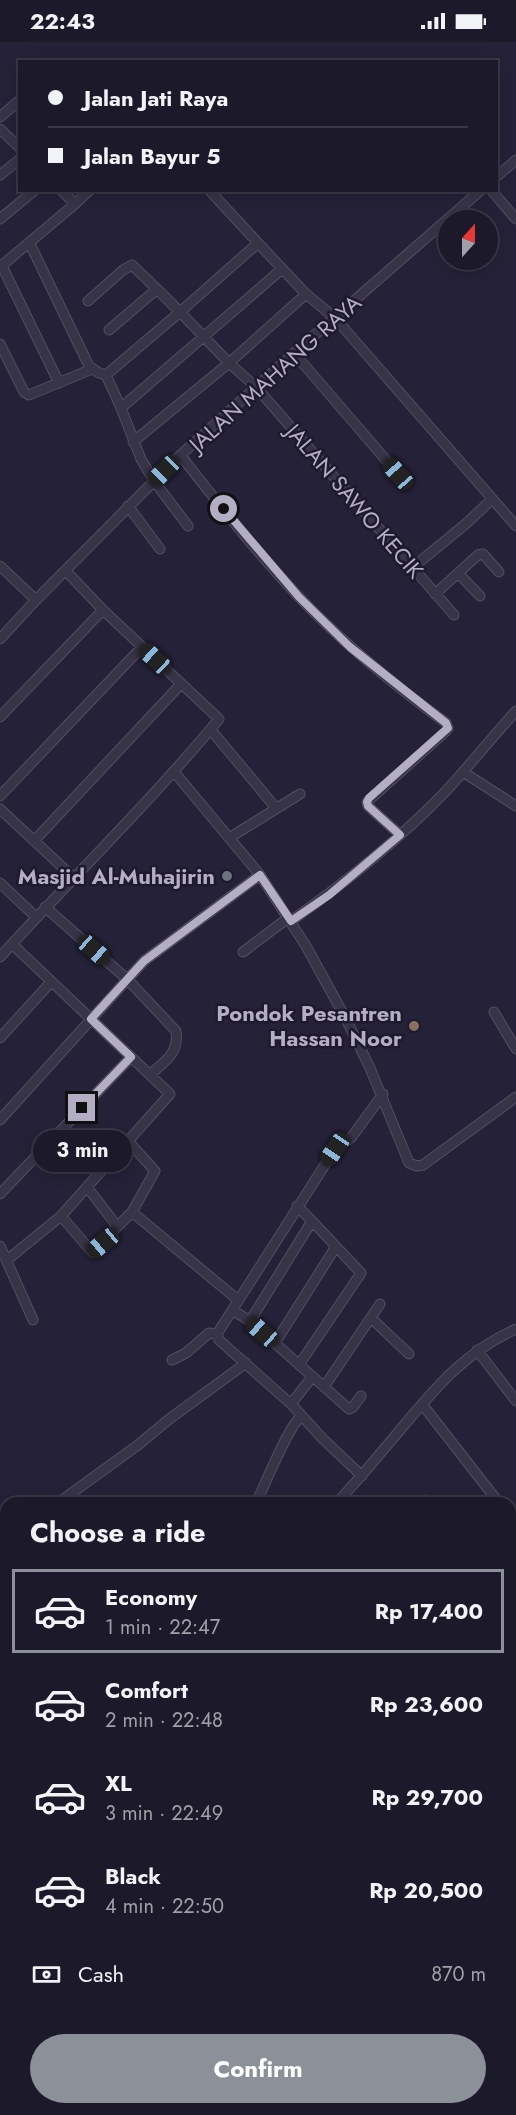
<!DOCTYPE html>
<html lang="en">
<head>
<meta charset="utf-8">
<style>
  body { margin:0; font-family:Jost,sans-serif; background:#252232; color:#f1f3f6; height:100vh; display:flex; flex-direction:column; font-size:22px; white-space:nowrap }
  * { box-sizing:border-box; margin:0 }
  p { font-size:20px; color:#a0a0a8 }
  .icon { flex:none; width:33px; height:33px; fill:none; stroke:currentColor; stroke-width:2; stroke-linecap:round; stroke-linejoin:round }
  .map { position:relative; flex:1; overflow:hidden }
  .details { position:absolute; left:0px; top:1455px; width:516px; height:618px; display:flex; flex-direction:column; background:#1c192a; border-radius:18px 18px 0 0; box-shadow:0 3px 15px #0003,0 0 0 2px #3a3847 }
  .details>* { flex:none }
  .hud { position:absolute; left:18px; top:18px; width:480px; height:132px; border-radius:0px; box-shadow:0 3px 15px #0003,0 0 0 2px #3a3847; display:grid; align-content:center; height:132px; padding:0 30px; background:#1c192a }
  .needle { width:39px; rotate:21deg }
  .controls { position:absolute; left:438px; top:168px; display:grid; gap:12px }
  .controls a { display:grid; place-items:center; width:60px; height:60px; border-radius:50%; background:#1c192a; box-shadow:0 3px 15px #0003,0 0 0 2px #3a3847; font-size:30px }
  .end { position:absolute; width:27px; height:27px; margin:-14px; border:8px solid #b4aec5; background:#111; box-shadow:0 0 0 3px #111 }
  .from { border-radius:50% }
  .bubble { position:absolute; height:42px; border-radius:21px; background:#1c192a; box-shadow:0 3px 15px #0003,0 0 0 2px #3a3847; font-size:20px; font-weight:700; line-height:42px; text-align:center }
  .car { position:absolute; width:18px; height:36px; margin:-18px -9px; border-radius:8px; box-shadow:0 0 4px 2px #0007; background:linear-gradient(#222 24%,#8ab4d8 0 40%,#222 0 76%,#8ab4d8 0 86%,#222 0) }
  .hud b { display:flex; align-items:center; gap:21px; height:57px; font-size:22px }
  .hud b+b { border-top:2px solid #3a3847 }
  .hud i { width:15px; height:15px; background:#f1f3f6 }
  ul { padding:0; list-style:none }
  li { display:flex; align-items:center; gap:18px; height:84px; margin:0 12px 9px; padding:0 18px; border:3px solid transparent; border-radius:0px }
  li div { flex:1 }
  li b { display:block; font-size:22px }
  li em { font-style:normal; font-weight:700 }
  li.current { border-color:#8c9099 }
  li>.icon { width:54px; height:54px; stroke-width:1.5 }
  h2 { padding:0 30px; font-size:27px; line-height:72px }
  .pay { display:flex; align-items:center; gap:15px; height:66px; padding:0 30px; font-size:22px }
  .pay p { margin-inline-start:auto }
  .action { display:flex; gap:12px; margin-top:auto; padding:12px 30px }
  .action a { flex:1; height:69px; border-radius:36px; background:#8c9099; color:#fff; font-size:24px; font-weight:700; line-height:69px; text-align:center }
  .status { display:flex; justify-content:space-between; align-items:center; height:42px; padding:0 30px; background:#1c192a; direction:ltr }
  .status svg { height:16px; fill:currentColor }
  .map>svg:first-child { display:block }
</style>
</head>
<body>
<div class="status"><b>22:43</b><svg viewBox="0 0 49 12"><path d="M0 12V9h3v3zM5 12V6h3v6zM10 12V3h3v9zM15 12V0h3v12zM26 1h20v11H26zM47 4h2v5h-2z"/></svg></div>
<div class="map">
<svg width="516" height="2073" viewBox="0 0 516 2073">
  <rect width="100%" height="100%" fill="#252138"/>
  <g fill="none" stroke-linecap="round" stroke-linejoin="round">
    <g stroke="#534e63" stroke-width="11">
      <path id="minor" d="M0 75 20 58
        M0 87 20 106
        M0 133 20 117
        M496 135 516 118
        M209 148 258 201
        M491 148 516 177
        M75 162 90 148
        M0 177 35 148
        M30 202 89 324 99 331 106 333 180 270 157 247 109 288
        M2 224 59 341
        M0 225 75 162 61 148
        M88 259 123 228 132 223 157 247
        M0 302 24 350 29 353 92 327
        M294 311 398 432
        M106 333 121 366
        M133 400 229 321 306 252
        M181 414C219 462 257 511 299 555 344 602 394 643 446 681L448 686 445 690 367 760 368 764 400 793
        M128 464 160 507
        M188 484 154 439 141 417 121 366 282 227
        M0 524 36 558
        M412 526 468 480 491 458
        M458 531 480 554
        M435 552 478 513 483 512 499 530
        M454 573 256 345 229 321 180 270 258 201 306 252 335 276 516 484
        M0 597 36 558 175 418 294 311 481 148
        M0 675 103 568
        M211 688 276 766
        M463 730 516 764
        M175 731 260 833 306 904 346 977 370 1026 409 1121 417 1124 423 1123 516 1055
        M0 754 142 605
        M0 767 73 835
        M229 796 300 752
        M34 799 181 642
        M0 841 36 875
        M45 865 127 937 176 989C179 1011 166 1018 151 1032
        M291 879C346 840 399 798 446 749 470 723 492 695 516 669
        M243 910 288 876
        M0 915C73 835 150 760 219 677L103 568 66 529
        M494 970 516 1007
        M0 996 51 940
        M0 1078 144 919 260 833
        M128 1099 155 1129 132 1170 238 1258
        M87 1145 117 1184
        M0 1152 131 1015
        M61 1174 92 1210 132 1170
        M0 1204 33 1278
        M7 1218 61 1174 170 1052 12 902
        M232 1268 250 1279 349 1367 353 1365 361 1354
        M371 1276 409 1312
        M250 1279 312 1179 297 1164
        M275 1301 335 1206
        M477 1308 516 1359
        M172 1318 186 1311 209 1291 217 1292
        M299 1323 361 1231 312 1179
        M324 1345 380 1262
        M291 1362 312 1335
        M422 1362 499 1461
        M362 1434 323 1397 291 1362 219 1298 217 1292 335 1107 351 1096 383 1052
        M170 1459 172 1461
        M58 1461 138 1403 168 1378 246 1321
        M256 1461C264 1445 290 1380 302 1374
        M337 1461C357 1439 376 1417 395 1394 432 1350 462 1311 516 1287
        M423 1461 426 1458
        M510 1475 516 1483
        M0 1502 6 1498
        M0 1579 6 1572
        M0 1620 6 1624
        M0 1656 6 1650
        M510 1672 516 1665
        M510 1708 516 1711
        M0 1710 6 1716
        M510 1810 514 1803 516 1781
        M0 1858 6 1851
        M510 1881 516 1879
        M510 1917 516 1915
        M510 1955 516 1953
        M0 1985 6 1979
        M510 1991 516 1989
        M510 2008 516 2020
        M0 2038 6 2031
        M510 2048 516 2047
        M3 2056 6 2062
        M10 2067 14 2073
        M186 2067 187 2073
        M267 2067V2073
        M303 2067 304 2073
        M402 2073 414 2067"/>
    </g>
    <use href="#minor" stroke="#383448" stroke-width="9"/>
  </g>
  <g fill="none" stroke-linecap="round" stroke-linejoin="round">
    <path stroke="#b4aec5" stroke-width="8" d="M82 1066 131 1015 91 977 144 919 260 833 291 879 329 853 400 793 368 764 367 760 369 756 448 686 446 681 350 605 299 555 224 467"/>
  </g>
  <circle fill="#6b7280" stroke="#1d1a2d" stroke-width="2" cx="227" cy="834" r="6"/>
  <circle fill="#8d6e63" stroke="#1d1a2d" stroke-width="2" cx="414" cy="984" r="6"/>
  <g text-anchor="middle" dominant-baseline="central" stroke-width="5" stroke-linejoin="round" paint-order="stroke">
    <g font-size="22" fill="#b4aec5" stroke="#1d1a2d">
      <text transform="translate(275 331) rotate(-42)">JALAN MAHANG RAYA</text>
      <text transform="translate(355 459) rotate(49)">JALAN SAWO KECIK</text>
    </g>
    <g font-size="22" font-weight="bold" fill="#b4aec5" stroke="#1d1a2d" text-anchor="end">
      <text x="215" y="834">Masjid Al-Muhajirin</text>
      <text x="402" y="971">Pondok Pesantren<tspan x="402" dy="25">Hassan Noor</tspan></text>
    </g>
  </g>
</svg>
<div class="controls">
<a><svg class="needle" viewBox="-14 -14 28 28"><path d="M0-13l5 13h-10z" fill="#e53935"/><path d="M0 13l5-13h-10z" fill="#a0a0a8"/></svg></a>
</div>
<i class="end from" style="left:224px;top:467px"></i>
<i class="end" style="left:82px;top:1066px"></i>
<div class="bubble" style="left:33px;top:1088px;width:99px">3 min</div>
<i class="car" style="left:164px;top:429px;rotate:225deg"></i>
<i class="car" style="left:398px;top:432px;rotate:319deg"></i>
<i class="car" style="left:155px;top:617px;rotate:313deg"></i>
<i class="car" style="left:94px;top:908px;rotate:131deg"></i>
<i class="car" style="left:335px;top:1107px;rotate:214deg"></i>
<i class="car" style="left:103px;top:1201px;rotate:230deg"></i>
<i class="car" style="left:262px;top:1290px;rotate:311deg"></i>
<div class="hud">
<b><i class="from"></i>Jalan Jati Raya</b>
<b><i></i>Jalan Bayur 5</b>
</div>
<section class="details">
<h2>Choose a ride</h2>
<ul>
<li class="current"><svg class="icon" aria-label="car" viewBox="0 0 24 24"><path d="M5 17H2v-5l4-1 3-4h7l3 4 3 1v5h-3M9 17h6M6 11h13"/><circle cx="7" cy="17" r="2"/><circle cx="17" cy="17" r="2"/></svg><div><b>Economy</b><p>1 min · 22:47</p></div><em>Rp 17,400</em></li>
<li><svg class="icon" aria-label="car" viewBox="0 0 24 24"><path d="M5 17H2v-5l4-1 3-4h7l3 4 3 1v5h-3M9 17h6M6 11h13"/><circle cx="7" cy="17" r="2"/><circle cx="17" cy="17" r="2"/></svg><div><b>Comfort</b><p>2 min · 22:48</p></div><em>Rp 23,600</em></li>
<li><svg class="icon" aria-label="car" viewBox="0 0 24 24"><path d="M5 17H2v-5l4-1 3-4h7l3 4 3 1v5h-3M9 17h6M6 11h13"/><circle cx="7" cy="17" r="2"/><circle cx="17" cy="17" r="2"/></svg><div><b>XL</b><p>3 min · 22:49</p></div><em>Rp 29,700</em></li>
<li><svg class="icon" aria-label="car" viewBox="0 0 24 24"><path d="M5 17H2v-5l4-1 3-4h7l3 4 3 1v5h-3M9 17h6M6 11h13"/><circle cx="7" cy="17" r="2"/><circle cx="17" cy="17" r="2"/></svg><div><b>Black</b><p>4 min · 22:50</p></div><em>Rp 20,500</em></li>
</ul>
<div class="pay"><svg class="icon" aria-label="cash" viewBox="0 0 24 24"><path d="M3 7h18v10H3z"/><circle cx="12" cy="12" r="2"/></svg>Cash<p>870 m</p></div>
<div class="action"><a>Confirm</a></div>
</section>
</div>
</body>
</html>
